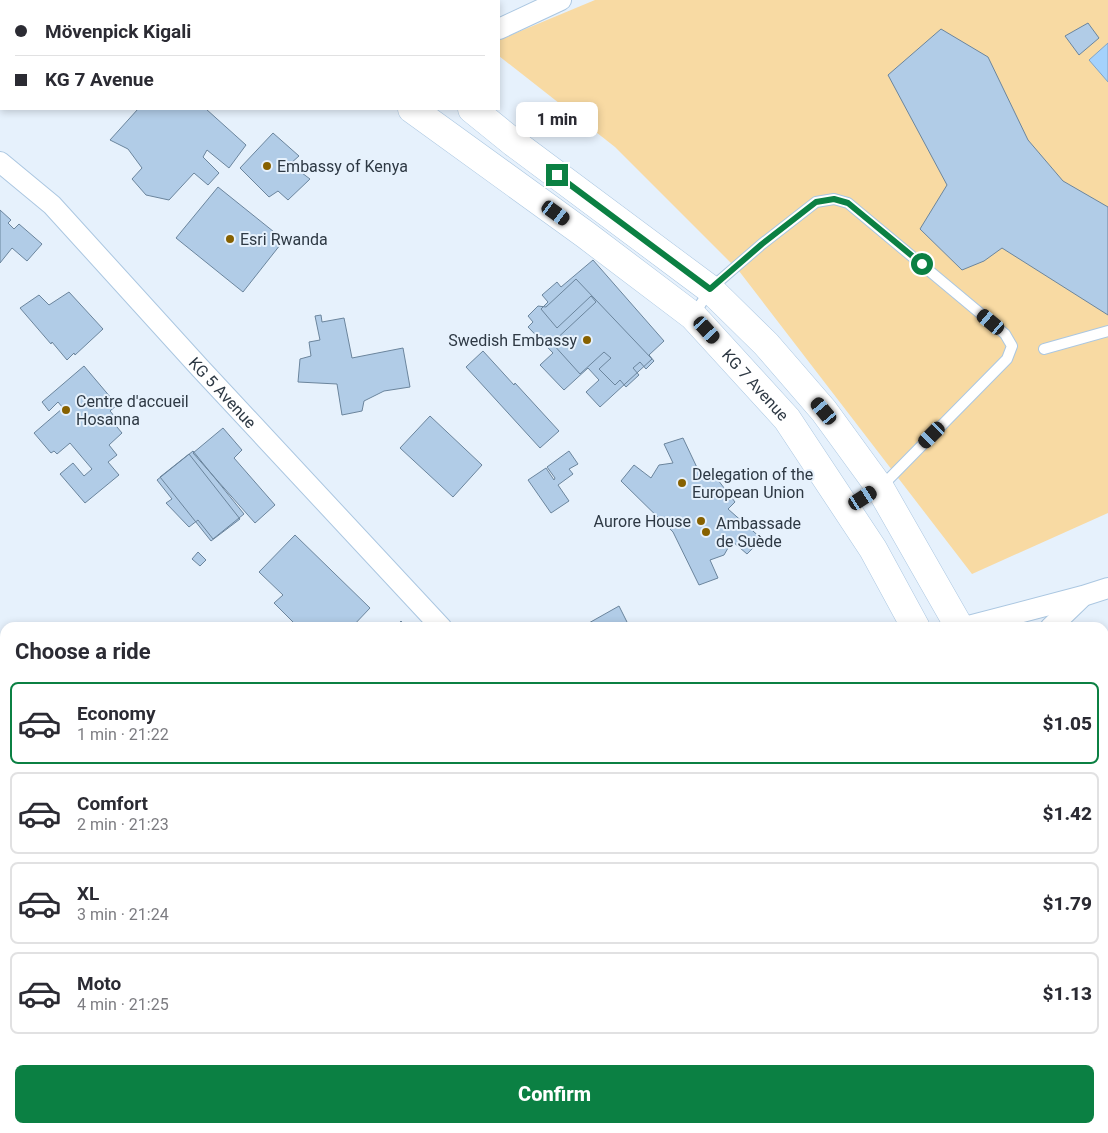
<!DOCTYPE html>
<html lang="en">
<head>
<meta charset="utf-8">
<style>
  body { margin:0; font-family:Roboto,sans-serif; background:#f7f7f7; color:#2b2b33; height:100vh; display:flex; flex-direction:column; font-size:19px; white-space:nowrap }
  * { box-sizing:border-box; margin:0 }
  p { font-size:16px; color:#7c7c81 }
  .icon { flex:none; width:28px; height:28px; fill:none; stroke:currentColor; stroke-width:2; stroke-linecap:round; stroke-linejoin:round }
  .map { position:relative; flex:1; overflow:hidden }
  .panel { position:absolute; left:0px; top:622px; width:1109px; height:511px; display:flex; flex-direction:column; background:#fff; border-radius:15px 15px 0 0; box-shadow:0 2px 8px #0003 }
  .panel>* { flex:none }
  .banner { position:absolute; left:0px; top:0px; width:500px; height:110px; box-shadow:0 2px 8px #0003; display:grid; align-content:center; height:110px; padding:0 15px; background:#fff }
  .end { position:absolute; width:22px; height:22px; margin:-11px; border:6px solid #0b8043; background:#fff; box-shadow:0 0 0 2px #fff }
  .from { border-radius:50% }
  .bubble { position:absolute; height:35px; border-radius:8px; background:#fff; box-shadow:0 2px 8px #0003; font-size:16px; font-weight:800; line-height:35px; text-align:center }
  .car { position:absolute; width:15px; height:30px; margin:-15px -8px; border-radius:6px; box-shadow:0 0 4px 1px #0007; background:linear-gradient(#222 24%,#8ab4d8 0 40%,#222 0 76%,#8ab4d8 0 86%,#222 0) }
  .banner b { display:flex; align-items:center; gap:18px; height:48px; font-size:19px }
  .banner b+b { border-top:1px solid #e1e1e2 }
  .banner i { width:12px; height:12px; background:#2b2b33 }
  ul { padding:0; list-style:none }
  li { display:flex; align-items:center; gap:15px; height:82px; margin:0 10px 8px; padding:0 5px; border:2px solid #e1e1e2; border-radius:8px }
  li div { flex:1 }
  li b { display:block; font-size:19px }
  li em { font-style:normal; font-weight:800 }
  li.selected { border-color:#0b8043 }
  li>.icon { width:45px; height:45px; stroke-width:1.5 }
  h2 { padding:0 15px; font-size:22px; line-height:60px }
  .action { display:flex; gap:10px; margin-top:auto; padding:10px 15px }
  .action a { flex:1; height:58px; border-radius:8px; background:#0b8043; color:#fff; font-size:20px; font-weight:800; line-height:58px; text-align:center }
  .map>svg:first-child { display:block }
</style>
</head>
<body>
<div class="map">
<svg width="1108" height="1133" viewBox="0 0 1108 1133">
  <rect width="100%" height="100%" fill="#e6f1fc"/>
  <path fill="#f8daa3" d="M595 0H1108V513L972 574 739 271 615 147 499 56V40Z
    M919 1129H1037L1038 1133H918Z"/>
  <path fill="#a5d2fc" stroke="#81a4c5" d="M1108 43V82L1089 60Z"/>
  <path fill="#b1cce7" stroke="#6b859d" d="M441 0H485L482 1Z
    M1088 23 1099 38 1079 55 1065 36Z
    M941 29 988 57 1028 140 1063 181 1108 207V315L1002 248 984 261 962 270 920 229 947 185 888 75Z
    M138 109H206L246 145 229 168 207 150 203 157 219 173 208 185 194 173 169 200 146 195 132 179 142 168 128 149 110 140Z
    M273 133 299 156 290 164 310 179 288 200 278 191 269 197 240 168Z
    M218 187 284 240 243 292 176 238Z
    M0 210 11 220 8 223 14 229 19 224 42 244 27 261 12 248 0 263Z
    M593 260 664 341 649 355 654 361 646 369 640 362 633 368 639 375 626 387 620 380 615 385 599 369 611 358 604 352 580 374 552 343 596 302 591 296 557 328 541 309 548 302 542 295 557 282 561 287Z
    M576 279 652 359 600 407 586 392 599 380 588 368 564 390 540 365 553 353 528 327 533 322 528 316 538 306 546 307Z
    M69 292 103 329 75 355 74 353 67 360 52 342 51 344 20 308 39 295 49 305Z
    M321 315 322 322 344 318 352 358 403 348 410 387 384 391 364 401 362 411 342 415 337 384 298 382 300 359 311 356 309 342 320 340 315 316Z
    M483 351 514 385 515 383 559 431 540 448 466 367Z
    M84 366 117 405 110 411 116 418 112 421 122 433 109 445 117 455 108 462 119 475 85 503 60 474 73 463 84 476 92 469 70 443 57 454 54 451 51 453 34 433 63 408 58 402 49 411 42 402Z
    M430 416 482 465 453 497 400 448Z
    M223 428 242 450 234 458 275 505 255 523 193 453Z
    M683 438 701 476 711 471 735 502 728 509 762 539 747 554 732 541 724 555 710 560 718 578 699 585 673 532 621 481 634 465 651 478 659 465 673 463 664 444Z
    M193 451 244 514 213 539 198 520 189 527 166 503 172 499 157 480Z
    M569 451 578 464 569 469 573 474 558 485 569 501 551 513 528 480 546 468 554 480 555 478 547 467Z
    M189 454 240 519 211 541 160 477Z
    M295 535 370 608 351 628H299L274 603 283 595 259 572Z
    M198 552 206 560 200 566 192 559Z
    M619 606 630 628H580Z
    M401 621 407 628H395Z
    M831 1129H892L893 1133H832Z"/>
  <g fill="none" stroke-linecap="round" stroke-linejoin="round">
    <g stroke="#abc7e1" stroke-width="12">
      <path id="service" d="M694 315 710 289 762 244 816 202 834 199 848 203 1005 334 1012 346 1007 359 880 488 847 509
        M1044 349 1108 331"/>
    </g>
    <g stroke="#abc7e1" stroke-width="22">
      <g id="minor">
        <path d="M499 29 561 0"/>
        <path id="s1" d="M0 162 52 205 200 368 442 628"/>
        <path d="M961 628 1083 596 1108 588"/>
        <path d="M1050 628 1081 598"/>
        <path d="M0 742 5 745"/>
        <path d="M0 963 5 965"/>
        <path d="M221 1129 223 1133"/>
        <path d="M447 1129V1133"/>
        <path d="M766 1129V1133"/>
      </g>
    </g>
    <g stroke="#abc7e1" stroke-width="29">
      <g id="secondary">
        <path d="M262 0 264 1"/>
        <path d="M329 0 331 1"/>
        <path id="s2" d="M412 109 586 235 693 316 787 419 873 549 916 628"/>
        <path d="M472 109 514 143 710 289 766 344 824 411 880 488 960 628"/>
        <path d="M1067 1129 1068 1133"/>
        <path d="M1103 1129 1104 1133"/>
      </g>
    </g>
    <use href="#service" stroke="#fff" stroke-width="10"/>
    <use href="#minor" stroke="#fff" stroke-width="20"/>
    <use href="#secondary" stroke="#fff" stroke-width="28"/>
  </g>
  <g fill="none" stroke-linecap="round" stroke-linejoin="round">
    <path stroke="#0b8043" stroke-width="6" d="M557 175 710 289 762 244 816 202 834 199 848 203 922 264"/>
  </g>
  <g fill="#876100" stroke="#e6f1fc" stroke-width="2">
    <circle cx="267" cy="166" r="5"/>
    <circle cx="230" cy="239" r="5"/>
    <circle cx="587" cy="340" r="5"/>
    <circle cx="66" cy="410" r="5"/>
    <circle cx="682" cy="483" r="5"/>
    <circle cx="701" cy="521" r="5"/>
    <circle cx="706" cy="532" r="5"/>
  </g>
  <g text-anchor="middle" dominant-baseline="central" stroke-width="4" stroke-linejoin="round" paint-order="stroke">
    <g font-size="16" fill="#2e3944" stroke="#e6f1fc" text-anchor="start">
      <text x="277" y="166">Embassy of Kenya</text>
      <text x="240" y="239">Esri Rwanda</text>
      <text x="577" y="340" text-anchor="end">Swedish Embassy</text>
      <text x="76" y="401">Centre d'accueil<tspan x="76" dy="18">Hosanna</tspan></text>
      <text x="692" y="474">Delegation of the<tspan x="692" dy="18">European Union</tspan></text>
      <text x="691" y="521" text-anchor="end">Aurore House</text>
      <text x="716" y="523">Ambassade<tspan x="716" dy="18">de Suède</tspan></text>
    </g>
    <g font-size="16" fill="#2e3944" stroke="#e6f1fc">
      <text stroke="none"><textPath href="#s2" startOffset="442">KG 7 Avenue</textPath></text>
      <text stroke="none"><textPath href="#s1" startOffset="321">KG 5 Avenue</textPath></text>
    </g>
  </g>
</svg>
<i class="end from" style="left:922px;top:264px"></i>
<i class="end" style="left:557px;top:175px"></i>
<div class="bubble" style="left:516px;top:102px;width:82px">1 min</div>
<i class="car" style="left:556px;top:213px;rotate:126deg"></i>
<i class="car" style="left:991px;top:322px;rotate:310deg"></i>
<i class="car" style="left:707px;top:330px;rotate:138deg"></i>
<i class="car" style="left:824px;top:411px;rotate:320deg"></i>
<i class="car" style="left:932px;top:435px;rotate:225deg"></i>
<i class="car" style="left:863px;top:498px;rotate:57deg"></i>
<div class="banner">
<b><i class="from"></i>Mövenpick Kigali</b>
<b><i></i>KG 7 Avenue</b>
</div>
<section class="panel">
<h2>Choose a ride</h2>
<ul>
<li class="selected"><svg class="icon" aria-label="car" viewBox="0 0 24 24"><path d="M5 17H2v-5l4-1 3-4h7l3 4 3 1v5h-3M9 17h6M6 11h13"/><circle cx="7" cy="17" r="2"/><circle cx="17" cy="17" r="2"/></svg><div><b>Economy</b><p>1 min · 21:22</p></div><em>$1.05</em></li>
<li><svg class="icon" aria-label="car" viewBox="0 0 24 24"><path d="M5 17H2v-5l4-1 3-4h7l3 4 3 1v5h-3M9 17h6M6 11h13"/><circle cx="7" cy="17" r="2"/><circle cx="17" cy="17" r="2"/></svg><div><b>Comfort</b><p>2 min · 21:23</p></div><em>$1.42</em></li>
<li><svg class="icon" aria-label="car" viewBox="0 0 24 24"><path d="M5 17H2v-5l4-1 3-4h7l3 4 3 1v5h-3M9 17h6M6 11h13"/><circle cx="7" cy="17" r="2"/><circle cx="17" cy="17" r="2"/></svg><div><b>XL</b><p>3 min · 21:24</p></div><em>$1.79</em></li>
<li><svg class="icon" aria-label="car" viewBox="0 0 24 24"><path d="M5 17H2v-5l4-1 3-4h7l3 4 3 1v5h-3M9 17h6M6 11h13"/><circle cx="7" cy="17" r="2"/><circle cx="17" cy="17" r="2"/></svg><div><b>Moto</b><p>4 min · 21:25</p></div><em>$1.13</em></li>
</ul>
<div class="action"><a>Confirm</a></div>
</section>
</div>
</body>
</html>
